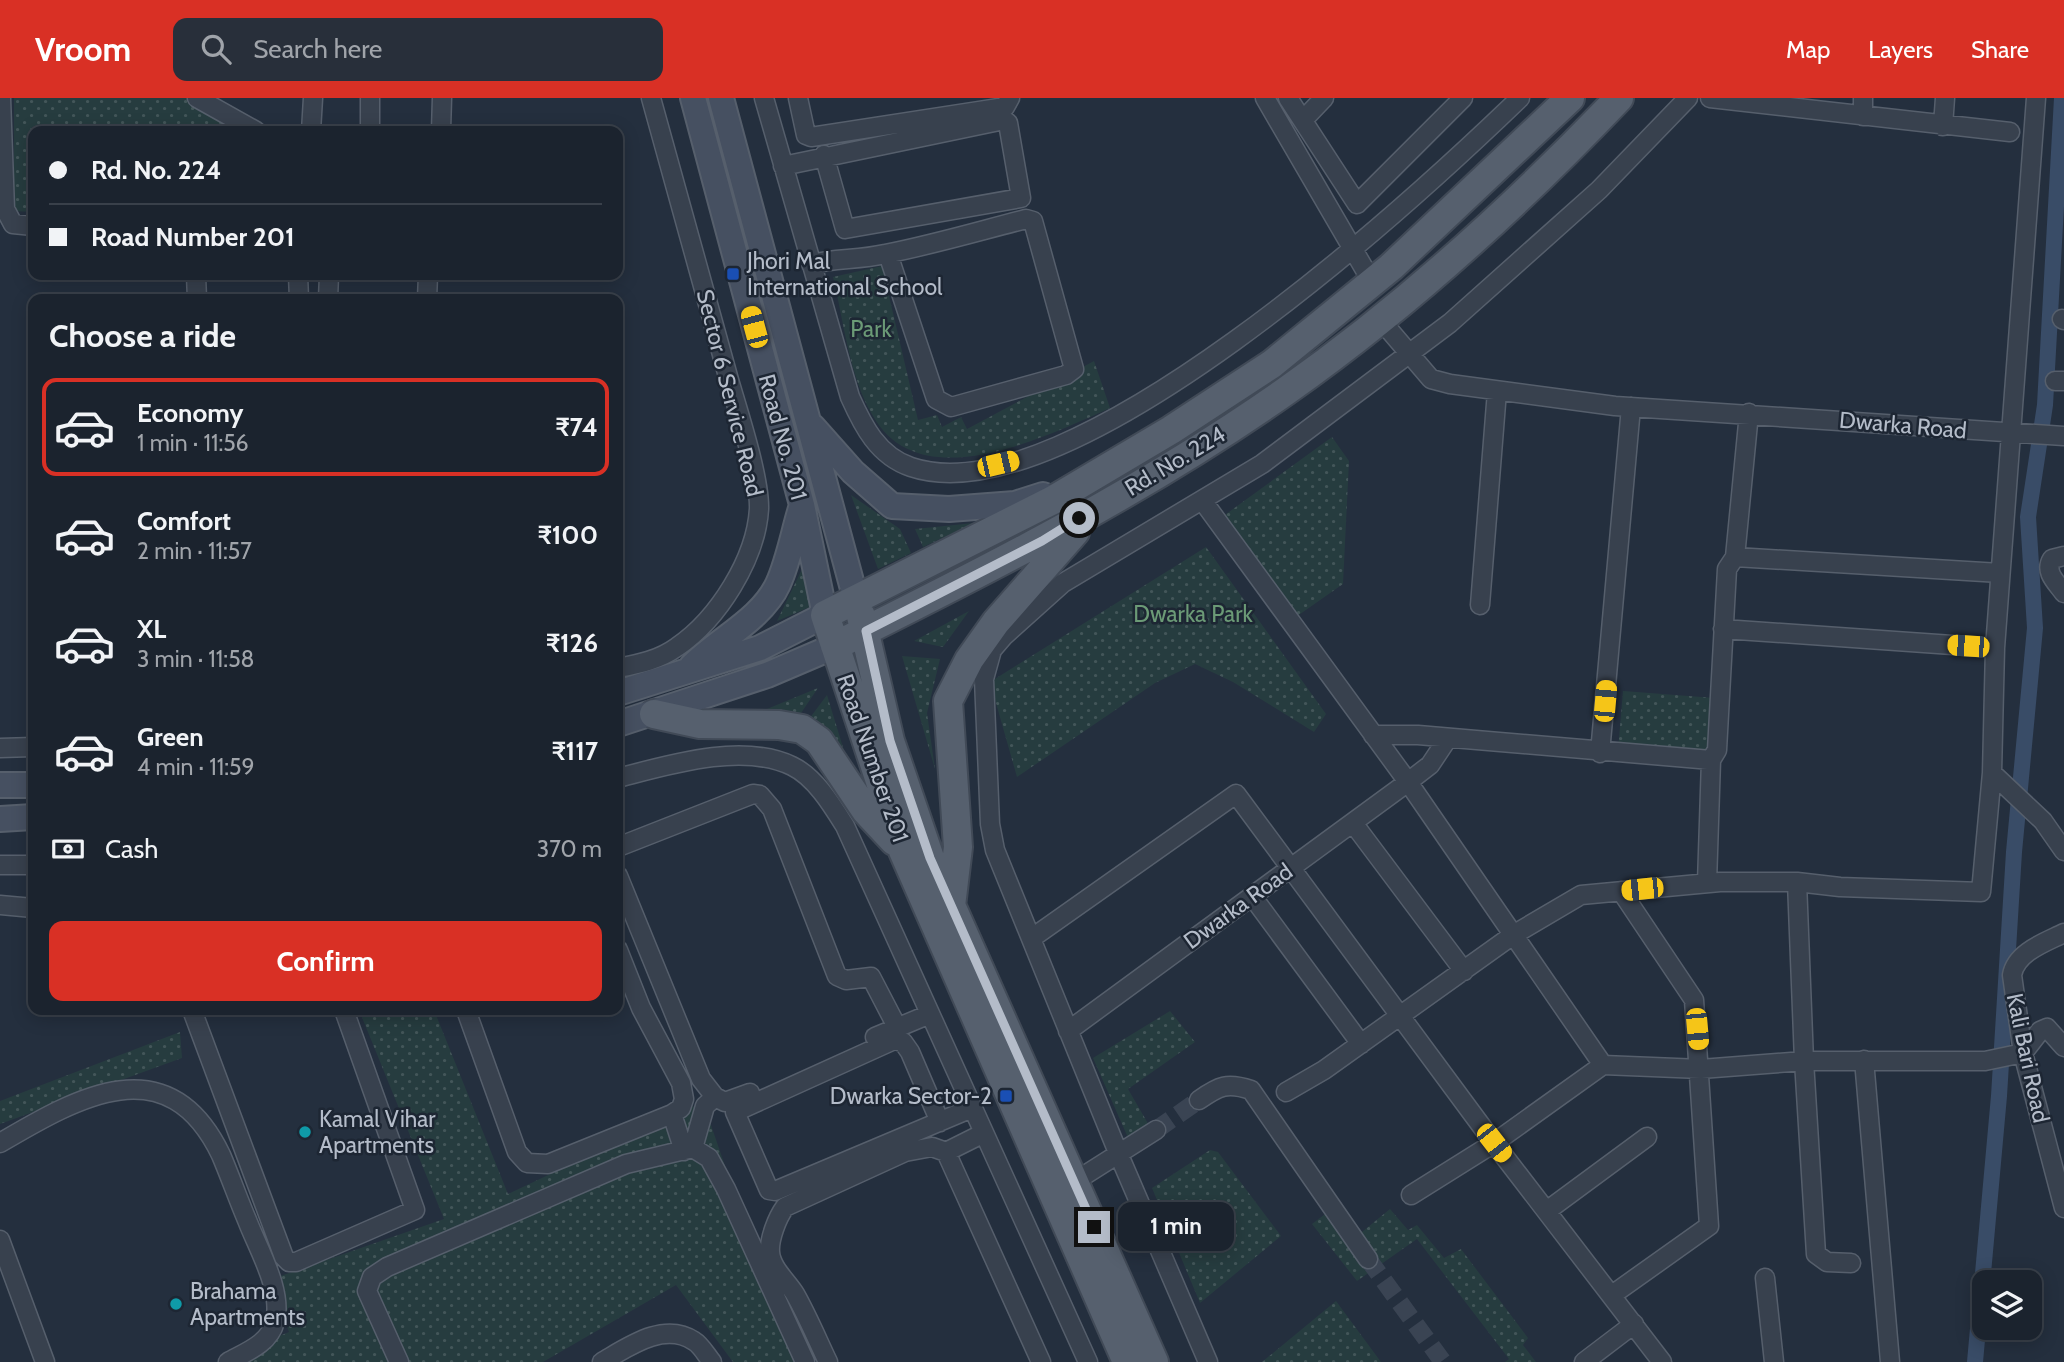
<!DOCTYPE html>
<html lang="en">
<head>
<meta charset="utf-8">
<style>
  body { margin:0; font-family:Cabin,sans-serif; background:#282f3a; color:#f1f3f6; height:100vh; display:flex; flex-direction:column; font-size:26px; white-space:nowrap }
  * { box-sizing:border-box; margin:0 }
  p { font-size:23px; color:#a0a4aa }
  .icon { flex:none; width:38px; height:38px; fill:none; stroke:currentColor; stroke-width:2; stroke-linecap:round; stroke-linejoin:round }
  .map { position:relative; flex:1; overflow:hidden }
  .drawer { position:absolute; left:28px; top:196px; width:595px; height:721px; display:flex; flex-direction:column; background:#1b232e; border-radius:14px; box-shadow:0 4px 18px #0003,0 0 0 2px #39404a }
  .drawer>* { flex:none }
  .top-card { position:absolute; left:28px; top:28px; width:595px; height:154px; border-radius:14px; box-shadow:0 4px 18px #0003,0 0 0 2px #39404a; display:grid; align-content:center; height:154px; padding:0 21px; background:#1b232e }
  .tools { position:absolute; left:1972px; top:1172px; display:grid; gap:14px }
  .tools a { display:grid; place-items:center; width:70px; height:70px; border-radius:14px; background:#1b232e; box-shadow:0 4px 18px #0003,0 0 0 2px #39404a; font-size:35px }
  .end { position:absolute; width:32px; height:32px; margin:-16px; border:9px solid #b4bcc9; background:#111; box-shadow:0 0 0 4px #111 }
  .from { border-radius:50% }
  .bubble { position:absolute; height:49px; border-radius:14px; background:#1b232e; box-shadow:0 4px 18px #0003,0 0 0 2px #39404a; font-size:23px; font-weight:700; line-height:49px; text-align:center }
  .car { position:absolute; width:21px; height:42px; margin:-21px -10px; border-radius:9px; box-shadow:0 0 5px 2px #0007; background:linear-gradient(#f5c518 24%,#345 0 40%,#f5c518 0 76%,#345 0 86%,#f5c518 0) }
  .top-card b { display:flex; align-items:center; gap:24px; height:66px; font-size:26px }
  .top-card b+b { border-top:2px solid #39404a }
  .top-card i { width:18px; height:18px; background:#f1f3f6 }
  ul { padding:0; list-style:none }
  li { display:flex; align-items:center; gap:21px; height:98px; margin:0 14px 10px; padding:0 7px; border:4px solid transparent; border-radius:14px }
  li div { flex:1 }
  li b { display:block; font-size:26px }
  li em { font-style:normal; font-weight:700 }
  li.active { border-color:#d93025 }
  li>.icon { width:63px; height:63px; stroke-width:1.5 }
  h2 { padding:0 21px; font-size:32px; line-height:84px }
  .pay { display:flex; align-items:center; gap:18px; height:77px; padding:0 21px; font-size:26px }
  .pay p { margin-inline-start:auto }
  .button { display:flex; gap:14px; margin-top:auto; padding:14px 21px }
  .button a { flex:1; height:80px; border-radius:14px; background:#d93025; color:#fff; font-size:28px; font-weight:700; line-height:80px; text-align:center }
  header { display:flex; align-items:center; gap:42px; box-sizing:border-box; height:98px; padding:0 35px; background:#d93025; color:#fff }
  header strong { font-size:33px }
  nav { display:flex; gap:38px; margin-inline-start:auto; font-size:24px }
  .search { width:490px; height:63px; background:#282f3a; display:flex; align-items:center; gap:18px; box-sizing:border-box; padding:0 24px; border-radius:14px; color:#a0a4aa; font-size:26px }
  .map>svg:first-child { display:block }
</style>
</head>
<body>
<header>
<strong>Vroom</strong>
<div class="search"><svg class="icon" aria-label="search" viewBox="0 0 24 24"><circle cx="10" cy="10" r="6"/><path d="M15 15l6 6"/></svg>Search here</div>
<nav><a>Map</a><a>Layers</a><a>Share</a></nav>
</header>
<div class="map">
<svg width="2064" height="1264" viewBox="0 0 2064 1264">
  <defs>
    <pattern id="park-dots" width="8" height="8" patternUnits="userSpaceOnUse" patternTransform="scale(1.75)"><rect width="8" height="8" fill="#263c3f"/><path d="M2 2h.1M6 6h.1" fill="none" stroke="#435659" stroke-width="1.8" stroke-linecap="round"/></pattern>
  </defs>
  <rect width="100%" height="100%" fill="#242f3e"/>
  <path fill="url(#park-dots)" d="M14 0H188L251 33H33V114L14 113Z
    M882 168 918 322 937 317 942 329 961 319 967 331 1094 263 1110 310C1045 339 920 401 873 318 849 278 844 224 833 179Z
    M1332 339 1349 363 1343 486 1293 521 1222 419Z
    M851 397 900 431 911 455 878 471Z
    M974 425 923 449 915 431Z
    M1206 449 1326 616 1314 634 1233 584 1195 566 1155 585 1017 679 990 584Z
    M803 469 810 509 777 523Z
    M969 513 943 549 914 543Z
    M902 558 940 561 927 615 935 671Z
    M818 590 799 618 762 613Z
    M1623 593 1715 600 1712 656 1618 652Z
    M827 597 845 656 809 621Z
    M359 912H434L508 1096 703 1004 743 1120 808 1264H733L676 1187 543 1264H216L289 1234 269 1182 444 1121Z
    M1170 913 1195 944 1128 991 1150 1029 1129 1042 1093 960Z
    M180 934 182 960 0 1026V1003Z
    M1210 1052 1218 1054 1281 1138 1200 1205 1152 1090Z
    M1333 1110 1357 1138 1390 1111 1408 1132 1417 1127 1444 1160 1461 1151 1528 1240 1523 1247 1536 1264H1505L1509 1261 1417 1141 1357 1183 1312 1126Z
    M1336 1203 1381 1264H1262Z"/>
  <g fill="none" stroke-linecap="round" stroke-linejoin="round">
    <path stroke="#394c67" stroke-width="16" d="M1975 1264 1999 998 2014 754 2035 530 2028 419 2045 307 2062 0"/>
    <path stroke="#3a4453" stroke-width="18" stroke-dasharray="18 9" stroke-linecap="butt" d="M1156 1032 1199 1002
      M1368 1161 1443 1264"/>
    <g stroke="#565f6c" stroke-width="21">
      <path id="minor" d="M1 0 5 111 13 126 33 128
        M197 0 256 33
        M764 0 850 299C863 328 878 358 911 369 1068 422 1412 104 1520 0
        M798 0 806 37 811 39 1005 9 1010 0
        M1265 0 1372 184
        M1288 0 1357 106 1463 0
        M1710 0 2010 34
        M2036 0 1995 550 1992 675 2043 723 2064 753
        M1863 18V0
        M1304 21 1324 0
        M1943 28 1945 0
        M311 33 313 0
        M370 33V0
        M441 33 442 0
        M783 68 1004 22 1008 25 1021 100 845 131 824 57
        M811 166C837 160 859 162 885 156 932 147 979 133 1026 121L1033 123 1074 271 1066 277 951 309 936 301 888 156
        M196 177 197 201
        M298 177 299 201
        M328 201 329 177
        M427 201 428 177
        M1379 220 1431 281 1450 286 1615 308 2064 338
        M2062 221 2064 222
        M2055 283H2064
        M1202 402 1408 684 1603 967 1494 1045 1662 1264
        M2064 458 2052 461C2044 474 2056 484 2064 495
        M1735 459 1749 315
        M1480 507 1497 293
        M1723 531 1995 550
        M618 570C639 566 659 562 677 549 718 521 756 461 759 411 760 380 738 313 729 282 703 188 677 94 651 0
        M1373 637H1418L1711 662 1717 652 1727 471 1735 459 2000 475
        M0 650 33 649
        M1600 655 1631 309
        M618 680C668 667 742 644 792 668 815 679 832 707 845 728L1088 1264
        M1353 725 1464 873
        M618 749 753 696 760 697 772 711 837 878 846 882 871 879 897 929
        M0 767H33
        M618 778 701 981 715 999 725 1004 750 995
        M1797 784 1804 963 1816 1156 1827 1164 1851 1165
        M1707 785 1711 662
        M1252 798 1361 946
        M0 807 33 810
        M2064 835C2046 844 2016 854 2012 877L2023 955 2064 1110
        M1032 840 1236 696 1494 1045 1411 1097
        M192 912 284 1159 289 1164H296L415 1112 344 912
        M466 912 517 1054 527 1065 548 1066 672 1016 681 1010 684 1001 681 985 641 910 618 852
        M1068 933 1408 684 1430 667 1448 640
        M875 939 930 916
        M1864 962 1890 1264
        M1603 967 1701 971 1804 963H1985L2023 955 2040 933 2047 930 2064 949
        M1286 994 1324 972 1513 837 1581 797 1720 784H1797L1840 789 1981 794 1992 675
        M1199 1002C1219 988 1227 984 1251 992L1368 1161
        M672 1016 684 1053
        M940 1024 910 954 903 944 894 942 735 1014 769 1092 775 1093 972 1010
        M0 1045C78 999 168 947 221 1057 230 1078 238 1101 247 1122 258 1151 283 1192 275 1224 269 1246 246 1254 228 1264
        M693 1050 705 1008 715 999
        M946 1054 984 1035
        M1074 1084 1156 1032
        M1548 1112 1647 1039
        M0 1142 45 1264
        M1765 1180 1774 1264
        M1612 1197 1709 1128 1694 902 1621 793
        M399 1264 367 1193 372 1179 387 1169 626 1066 693 1050 709 1060 726 1091 805 1264
        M602 1264C628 1249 664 1223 694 1243 701 1247 707 1258 712 1264
        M828 1264C817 1241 807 1217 795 1196 787 1183 771 1170 770 1154 769 1141 777 1120 785 1109L905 1054 932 1049 946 1054 1041 1264
        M1208 1264 1119 1057 995 752 990 726 984 581 992 552 1004 538 1063 485 1262 366 1450 225 1599 92 1688 0
        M1584 1264 1634 1226"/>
    </g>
    <g stroke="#565f6c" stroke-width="28">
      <path id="secondary" d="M721 0 856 502
        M813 329 853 374 892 408 949 411 1015 406 1043 397
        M692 568C719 541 762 521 778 486 789 462 794 432 802 407
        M618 595 760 550 825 517 802 407 693 0
        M618 626 767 577 835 548
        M0 687H33
        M0 721 33 719"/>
    </g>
    <g stroke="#414a57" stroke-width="32">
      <path id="primary" d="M861 518 890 643 930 760 1154 1264
        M835 548C989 471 1144 393 1286 293 1404 210 1519 105 1619 0
        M654 616 700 626 779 627 802 631 819 643 866 713 894 743
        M951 808 958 749 948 603 969 562 996 524 1075 434
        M1127 1264 903 753 825 517 1053 402 1171 332 1272 266 1391 169 1570 0"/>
    </g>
    <use href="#minor" stroke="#38414e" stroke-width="18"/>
    <use href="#secondary" stroke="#465061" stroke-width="24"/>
    <use href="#primary" stroke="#56606e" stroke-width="28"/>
  </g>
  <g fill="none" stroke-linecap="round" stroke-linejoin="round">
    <path stroke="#b4bcc9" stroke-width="9" d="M1079 420 1042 443 866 533 890 643 930 760 1094 1129"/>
  </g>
  <g fill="#1a4fb4" stroke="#1d2633" stroke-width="2.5">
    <rect x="726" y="169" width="14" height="14" rx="3.5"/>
    <rect x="999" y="991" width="14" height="14" rx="3.5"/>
  </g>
  <g fill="#0f9aa8" stroke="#1d2633" stroke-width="2.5">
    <circle cx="305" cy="1034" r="7"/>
    <circle cx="176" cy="1206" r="7"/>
  </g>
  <g text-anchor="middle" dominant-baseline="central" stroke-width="5" stroke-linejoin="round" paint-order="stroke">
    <g font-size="23" fill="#b4bcc9" stroke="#1d2633" text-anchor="start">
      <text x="747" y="163">Jhori Mal<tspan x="747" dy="26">International School</tspan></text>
      <text x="992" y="998" text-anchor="end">Dwarka Sector-2</text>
      <text x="319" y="1021">Kamal Vihar<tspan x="319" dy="26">Apartments</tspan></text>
      <text x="190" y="1193">Brahama<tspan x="190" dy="26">Apartments</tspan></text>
    </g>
    <g font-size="23" fill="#6b9a76" stroke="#1d2633">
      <text x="871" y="231">Park</text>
      <text x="1193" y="516">Dwarka Park</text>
    </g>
    <g font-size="23" fill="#b4bcc9" stroke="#1d2633">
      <text transform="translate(730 295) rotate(76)">Sector 6 Service Road</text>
      <text transform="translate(1903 327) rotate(5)">Dwarka Road</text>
      <text transform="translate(783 339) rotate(75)">Road No. 201</text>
      <text transform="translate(1175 363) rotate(-31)">Rd. No. 224</text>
      <text transform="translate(873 660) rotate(71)">Road Number 201</text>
      <text transform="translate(1238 808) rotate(-36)">Dwarka Road</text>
      <text transform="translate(2028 960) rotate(78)">Kali Bari Road</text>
    </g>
  </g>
</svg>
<div class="tools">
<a><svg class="icon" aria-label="layers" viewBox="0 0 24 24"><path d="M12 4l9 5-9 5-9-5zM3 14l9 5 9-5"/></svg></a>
</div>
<i class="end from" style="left:1079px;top:420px"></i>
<i class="end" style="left:1094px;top:1129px"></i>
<div class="bubble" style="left:1118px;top:1104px;width:116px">1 min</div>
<i class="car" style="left:754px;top:229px;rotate:345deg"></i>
<i class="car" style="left:998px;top:366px;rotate:77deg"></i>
<i class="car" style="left:1968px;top:548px;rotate:274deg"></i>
<i class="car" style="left:1605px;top:603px;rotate:5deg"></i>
<i class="car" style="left:1642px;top:791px;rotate:264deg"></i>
<i class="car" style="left:1697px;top:931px;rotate:175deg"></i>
<i class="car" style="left:1494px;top:1045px;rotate:142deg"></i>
<div class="top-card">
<b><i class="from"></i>Rd. No. 224</b>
<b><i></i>Road Number 201</b>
</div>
<section class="drawer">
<h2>Choose a ride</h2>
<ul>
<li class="active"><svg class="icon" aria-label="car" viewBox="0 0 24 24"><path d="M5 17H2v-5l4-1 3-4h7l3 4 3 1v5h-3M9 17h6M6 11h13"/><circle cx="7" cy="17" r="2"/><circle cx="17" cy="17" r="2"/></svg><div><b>Economy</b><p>1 min · 11:56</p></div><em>₹74</em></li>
<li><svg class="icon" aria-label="car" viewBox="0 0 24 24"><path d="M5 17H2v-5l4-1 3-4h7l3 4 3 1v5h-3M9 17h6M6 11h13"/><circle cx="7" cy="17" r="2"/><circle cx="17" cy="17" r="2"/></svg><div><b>Comfort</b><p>2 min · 11:57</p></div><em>₹100</em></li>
<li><svg class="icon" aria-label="car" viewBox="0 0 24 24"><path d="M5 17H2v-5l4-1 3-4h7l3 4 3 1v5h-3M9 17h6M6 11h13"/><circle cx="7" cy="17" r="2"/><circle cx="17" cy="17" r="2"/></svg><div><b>XL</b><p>3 min · 11:58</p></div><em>₹126</em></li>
<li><svg class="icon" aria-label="car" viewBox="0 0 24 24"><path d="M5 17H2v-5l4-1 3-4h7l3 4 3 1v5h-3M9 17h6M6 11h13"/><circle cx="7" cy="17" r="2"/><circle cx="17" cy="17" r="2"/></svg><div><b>Green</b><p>4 min · 11:59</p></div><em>₹117</em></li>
</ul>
<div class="pay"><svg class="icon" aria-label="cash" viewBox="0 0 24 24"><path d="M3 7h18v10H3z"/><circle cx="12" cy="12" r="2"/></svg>Cash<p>370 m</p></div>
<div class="button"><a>Confirm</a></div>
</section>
</div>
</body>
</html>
